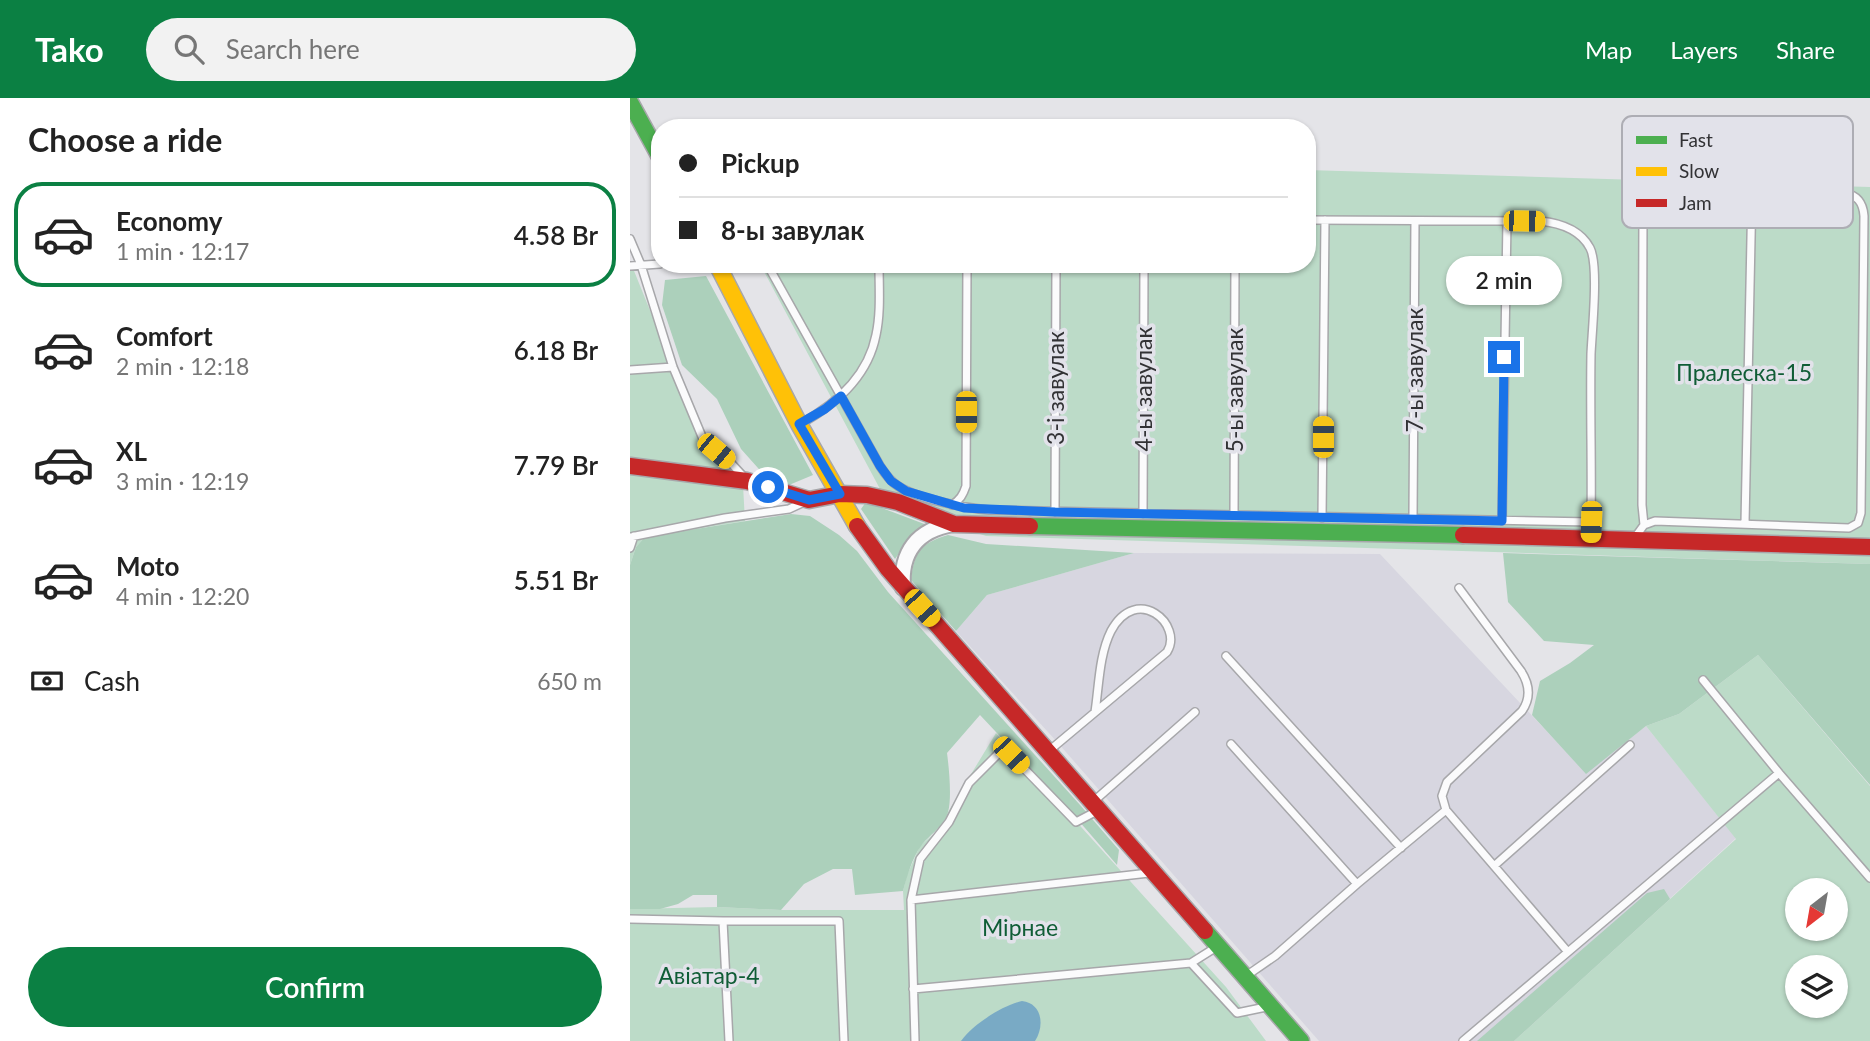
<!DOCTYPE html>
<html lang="en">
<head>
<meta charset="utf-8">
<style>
  body { margin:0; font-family:Lato,sans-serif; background:#f2f2f2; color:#222; height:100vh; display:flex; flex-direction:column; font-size:26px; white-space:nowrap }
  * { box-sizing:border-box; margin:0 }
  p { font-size:23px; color:#767676 }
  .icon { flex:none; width:38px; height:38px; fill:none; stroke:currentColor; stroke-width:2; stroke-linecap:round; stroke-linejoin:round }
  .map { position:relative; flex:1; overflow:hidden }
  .drawer { display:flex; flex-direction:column; background:#fff; width:630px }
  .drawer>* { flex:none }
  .top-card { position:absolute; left:21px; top:21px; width:665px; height:154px; border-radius:28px; box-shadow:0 2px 5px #0004; display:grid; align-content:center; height:154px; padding:0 28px; background:#fff }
  .needle { width:46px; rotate:211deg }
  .buttons { position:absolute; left:1155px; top:780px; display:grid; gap:14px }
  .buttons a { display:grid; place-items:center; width:63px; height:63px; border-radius:50%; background:#fff; box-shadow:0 2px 5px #0004; font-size:35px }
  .end { position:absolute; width:32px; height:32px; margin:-16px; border:9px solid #1a73e8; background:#fff; box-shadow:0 0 0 4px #fff }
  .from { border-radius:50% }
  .bubble { position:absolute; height:49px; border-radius:24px; background:#fff; box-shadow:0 2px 5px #0004; font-size:23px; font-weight:600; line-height:49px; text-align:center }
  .car { position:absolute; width:21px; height:42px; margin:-21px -10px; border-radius:9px; box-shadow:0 0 5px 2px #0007; background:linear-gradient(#f5c518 24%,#345 0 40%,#f5c518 0 76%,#345 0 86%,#f5c518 0) }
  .top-card b { display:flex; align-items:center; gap:24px; height:66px; font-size:26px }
  .top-card b+b { border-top:2px solid #e0e0e0 }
  .top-card i { width:18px; height:18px; background:#222 }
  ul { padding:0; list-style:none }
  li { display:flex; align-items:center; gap:21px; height:105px; margin:0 14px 10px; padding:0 14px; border:4px solid transparent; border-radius:28px }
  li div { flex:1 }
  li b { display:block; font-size:26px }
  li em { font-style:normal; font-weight:600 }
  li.active { border-color:#0b8043 }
  li>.icon { width:63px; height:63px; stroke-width:1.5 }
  h2 { padding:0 28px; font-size:32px; line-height:84px }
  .pay { display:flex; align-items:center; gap:18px; height:77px; padding:0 28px; font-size:26px }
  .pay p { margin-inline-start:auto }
  .button { display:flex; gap:14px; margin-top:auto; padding:14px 28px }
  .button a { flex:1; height:80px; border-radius:42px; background:#0b8043; color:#fff; font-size:28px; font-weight:600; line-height:80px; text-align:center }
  header { display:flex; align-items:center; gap:42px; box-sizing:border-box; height:98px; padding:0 35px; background:#0b8043; color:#fff }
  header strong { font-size:33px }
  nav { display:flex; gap:38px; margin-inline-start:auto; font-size:24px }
  .search { width:490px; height:63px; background:#f2f2f2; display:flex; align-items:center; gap:18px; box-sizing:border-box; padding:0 24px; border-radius:38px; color:#767676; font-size:26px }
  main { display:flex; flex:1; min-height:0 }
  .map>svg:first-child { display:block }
</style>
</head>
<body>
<header>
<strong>Tako</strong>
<div class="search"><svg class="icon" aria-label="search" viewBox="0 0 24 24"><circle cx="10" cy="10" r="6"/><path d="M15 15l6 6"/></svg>Search here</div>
<nav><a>Map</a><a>Layers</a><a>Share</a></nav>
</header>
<main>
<section class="drawer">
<h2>Choose a ride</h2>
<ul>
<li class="active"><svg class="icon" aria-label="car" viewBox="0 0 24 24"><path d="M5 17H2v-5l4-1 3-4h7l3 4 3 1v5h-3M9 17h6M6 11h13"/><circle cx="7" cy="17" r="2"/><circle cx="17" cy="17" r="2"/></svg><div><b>Economy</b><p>1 min · 12:17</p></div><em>4.58 Br</em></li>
<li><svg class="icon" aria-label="car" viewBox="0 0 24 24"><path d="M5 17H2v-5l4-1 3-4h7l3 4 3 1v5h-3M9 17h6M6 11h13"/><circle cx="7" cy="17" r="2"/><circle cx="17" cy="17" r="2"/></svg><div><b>Comfort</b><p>2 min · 12:18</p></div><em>6.18 Br</em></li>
<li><svg class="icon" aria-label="car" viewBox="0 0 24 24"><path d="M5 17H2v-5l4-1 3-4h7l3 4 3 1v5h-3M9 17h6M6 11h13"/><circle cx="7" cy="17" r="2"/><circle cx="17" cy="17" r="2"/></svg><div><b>XL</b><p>3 min · 12:19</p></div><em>7.79 Br</em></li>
<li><svg class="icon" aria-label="car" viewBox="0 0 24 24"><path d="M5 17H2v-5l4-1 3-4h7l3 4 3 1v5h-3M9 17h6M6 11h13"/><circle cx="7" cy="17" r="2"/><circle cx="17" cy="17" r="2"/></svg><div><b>Moto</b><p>4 min · 12:20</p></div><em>5.51 Br</em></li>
</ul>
<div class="pay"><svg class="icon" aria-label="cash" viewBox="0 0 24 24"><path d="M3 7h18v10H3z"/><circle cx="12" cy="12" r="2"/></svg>Cash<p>650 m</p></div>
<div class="button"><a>Confirm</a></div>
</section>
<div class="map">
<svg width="1240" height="943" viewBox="0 0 1240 943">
  <rect width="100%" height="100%" fill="#e4e4e8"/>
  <path fill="#d7d6e0" d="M504 455 750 456 956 675 1016 628 1106 740 884 943H689L428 645 326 533 357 497Z"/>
  <path fill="#bcdbc8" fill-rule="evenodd" d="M677 72 1240 89V466L356 438 258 406 130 166H677Z
    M0 163 51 289 96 373 0 361Z
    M0 373 113 387 115 423 15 439 6 449 0 467Z
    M1128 557 1240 688V943H884L1106 741 1016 628 1049 616ZM1167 793H1206V831H1167ZM1167 870H1206V908H1167Z
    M366 635 596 889 636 943H0V811L87 809 151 812H274L273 793 277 777 290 748 306 734Z"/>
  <path fill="#acd0bb" d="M76 178 183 377 159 387 136 379 111 351 87 301 52 267 32 207 35 182Z
    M236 404 297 427 279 441 265 461 231 411Z
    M161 416 180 418 209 437 227 453 258 494 451 708 489 752 487 767 442 715 350 617 317 655C319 670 322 700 318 714 314 729 299 737 291 748 282 760 277 779 273 793L225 797 222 771H203L174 786 151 812 87 809V797H63L48 806 30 811H0V467L6 449 15 439Z
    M318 437 356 446 504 455 357 497 326 533 281 482C284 454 291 445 318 437Z
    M873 455 1240 466V687L1128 557 1049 616 1016 628 956 676 902 617 910 583 940 565 964 547 914 543 878 504Z
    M1034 791 1040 801 884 943H847L1017 795Z"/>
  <path fill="#79aac5" d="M392 903C412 905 415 928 405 943H331C342 927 373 907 392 903Z"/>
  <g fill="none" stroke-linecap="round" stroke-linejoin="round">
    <g stroke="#a7a7aa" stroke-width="10">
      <path id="lane" d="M677 122 910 123C930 125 950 131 960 150 969 167 962 233 961 256 960 313 962 370 961 427
        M0 141 11 167 43 269 73 341 100 364 112 377
        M137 166 250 368C255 376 260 383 268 388 287 401 336 410 359 412L961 424
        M0 168 30 166
        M0 272 43 269
        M170 326C205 307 238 278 246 237 251 214 249 190 249 166
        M322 407C330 402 333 397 336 388L337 166
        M425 414 426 166
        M513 416 514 166
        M604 417 605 166
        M692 420 695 122
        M783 420 785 123
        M872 423 877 123
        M1115 425 1122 93
        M1006 438 1014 427 1025 423 1219 430 1228 425 1231 415 1234 118C1233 104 1227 97 1214 95L1029 91C1015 94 1014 104 1013 116L1012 407 1014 427
        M0 439 95 420 159 411 172 405
        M0 450 4 438
        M596 558 771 750
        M1073 582 1149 675
        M601 646 727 786
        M420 652 537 554C554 527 507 485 481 533 469 557 469 588 465 614
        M464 703 565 614
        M816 712 812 698 817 684 892 613C901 600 900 587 891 573L829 490
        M864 768 1000 647
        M281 802 290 761 319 724 339 685 370 654 381 657 446 724 467 713
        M0 821 93 823H209L214 943
        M93 823 99 943
        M938 854 1149 675 1240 780
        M561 865 607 915 636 909
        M616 878 645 858 727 786 816 712 938 854 833 943
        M283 891 561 865 588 848
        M285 943 281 802 519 775"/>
    </g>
    <g stroke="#a7a7aa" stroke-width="18">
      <path id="street" d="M273 490C270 454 287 432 323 426"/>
    </g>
    <g stroke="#a7a7aa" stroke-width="19">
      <path id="fast" d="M0 4 30 59
        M400 428 833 437
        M575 833 671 943"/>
    </g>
    <g stroke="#a7a7aa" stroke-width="19">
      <path id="slow" d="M87 166 169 326 227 428"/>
    </g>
    <g stroke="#a7a7aa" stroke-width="19">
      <path id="jam" d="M0 368 117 383 179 402 210 396 237 397 268 404 324 426 400 428
        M227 428 258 471 575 833
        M833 437 1240 449"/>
    </g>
    <use href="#lane" stroke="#fbfbfc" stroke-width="7"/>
    <use href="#street" stroke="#fbfbfc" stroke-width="14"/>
    <use href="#fast" stroke="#4caf50" stroke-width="16"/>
    <use href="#slow" stroke="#ffc107" stroke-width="16"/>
    <use href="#jam" stroke="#c62828" stroke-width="16"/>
  </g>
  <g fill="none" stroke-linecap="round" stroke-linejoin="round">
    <path stroke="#1a73e8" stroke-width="9" d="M138 389 179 402 210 396 169 326 195 311 211 298 250 368 261 383 276 393 334 410 425 414 872 423 874 259"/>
  </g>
  <g text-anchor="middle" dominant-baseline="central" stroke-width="7" stroke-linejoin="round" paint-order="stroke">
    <g font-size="23" fill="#323235" stroke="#e2e2ea">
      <text transform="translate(784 272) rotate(-90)">7-ы завулак</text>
      <text transform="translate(425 290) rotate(-90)">3-і завулак</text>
      <text transform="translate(513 291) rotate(-90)">4-ы завулак</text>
      <text transform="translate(604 292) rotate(-90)">5-ы завулак</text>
    </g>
    <g font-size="23" fill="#105d36" stroke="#e2e2ea">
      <text x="1114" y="274">Пралеска-15</text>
      <text x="390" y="829">Мірнае</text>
      <text x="79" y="877">Авіатар-4</text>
    </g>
  </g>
  <rect x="992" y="18" width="231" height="112" rx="10" fill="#e2e2ea" stroke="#adadb4" stroke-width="2"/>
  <rect x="1006" y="38" width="31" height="8" fill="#4caf50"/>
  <rect x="1006" y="69" width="31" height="9" fill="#ffc107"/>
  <rect x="1006" y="101" width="31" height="8" fill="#c62828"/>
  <g font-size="19" fill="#323235">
    <text x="1049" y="49">Fast</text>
    <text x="1049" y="80">Slow</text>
    <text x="1049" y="112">Jam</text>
  </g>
</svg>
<div class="buttons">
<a><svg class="needle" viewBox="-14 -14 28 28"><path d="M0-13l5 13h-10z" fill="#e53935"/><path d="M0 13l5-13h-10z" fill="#767676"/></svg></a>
<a><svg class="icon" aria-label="layers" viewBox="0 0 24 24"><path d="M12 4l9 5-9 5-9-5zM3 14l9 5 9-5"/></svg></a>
</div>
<i class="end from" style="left:138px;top:389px"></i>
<i class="end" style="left:874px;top:259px"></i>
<div class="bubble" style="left:816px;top:158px;width:116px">2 min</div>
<i class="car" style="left:894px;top:123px;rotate:91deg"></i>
<i class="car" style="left:336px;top:314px;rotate:180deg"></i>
<i class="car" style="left:693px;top:339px;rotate:0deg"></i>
<i class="car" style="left:86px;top:353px;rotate:130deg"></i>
<i class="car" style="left:961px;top:424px;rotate:182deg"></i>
<i class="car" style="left:292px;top:510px;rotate:138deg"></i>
<i class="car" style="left:381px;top:657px;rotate:136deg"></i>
<div class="top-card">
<b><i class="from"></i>Pickup</b>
<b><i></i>8-ы завулак</b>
</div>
</div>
</main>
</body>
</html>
